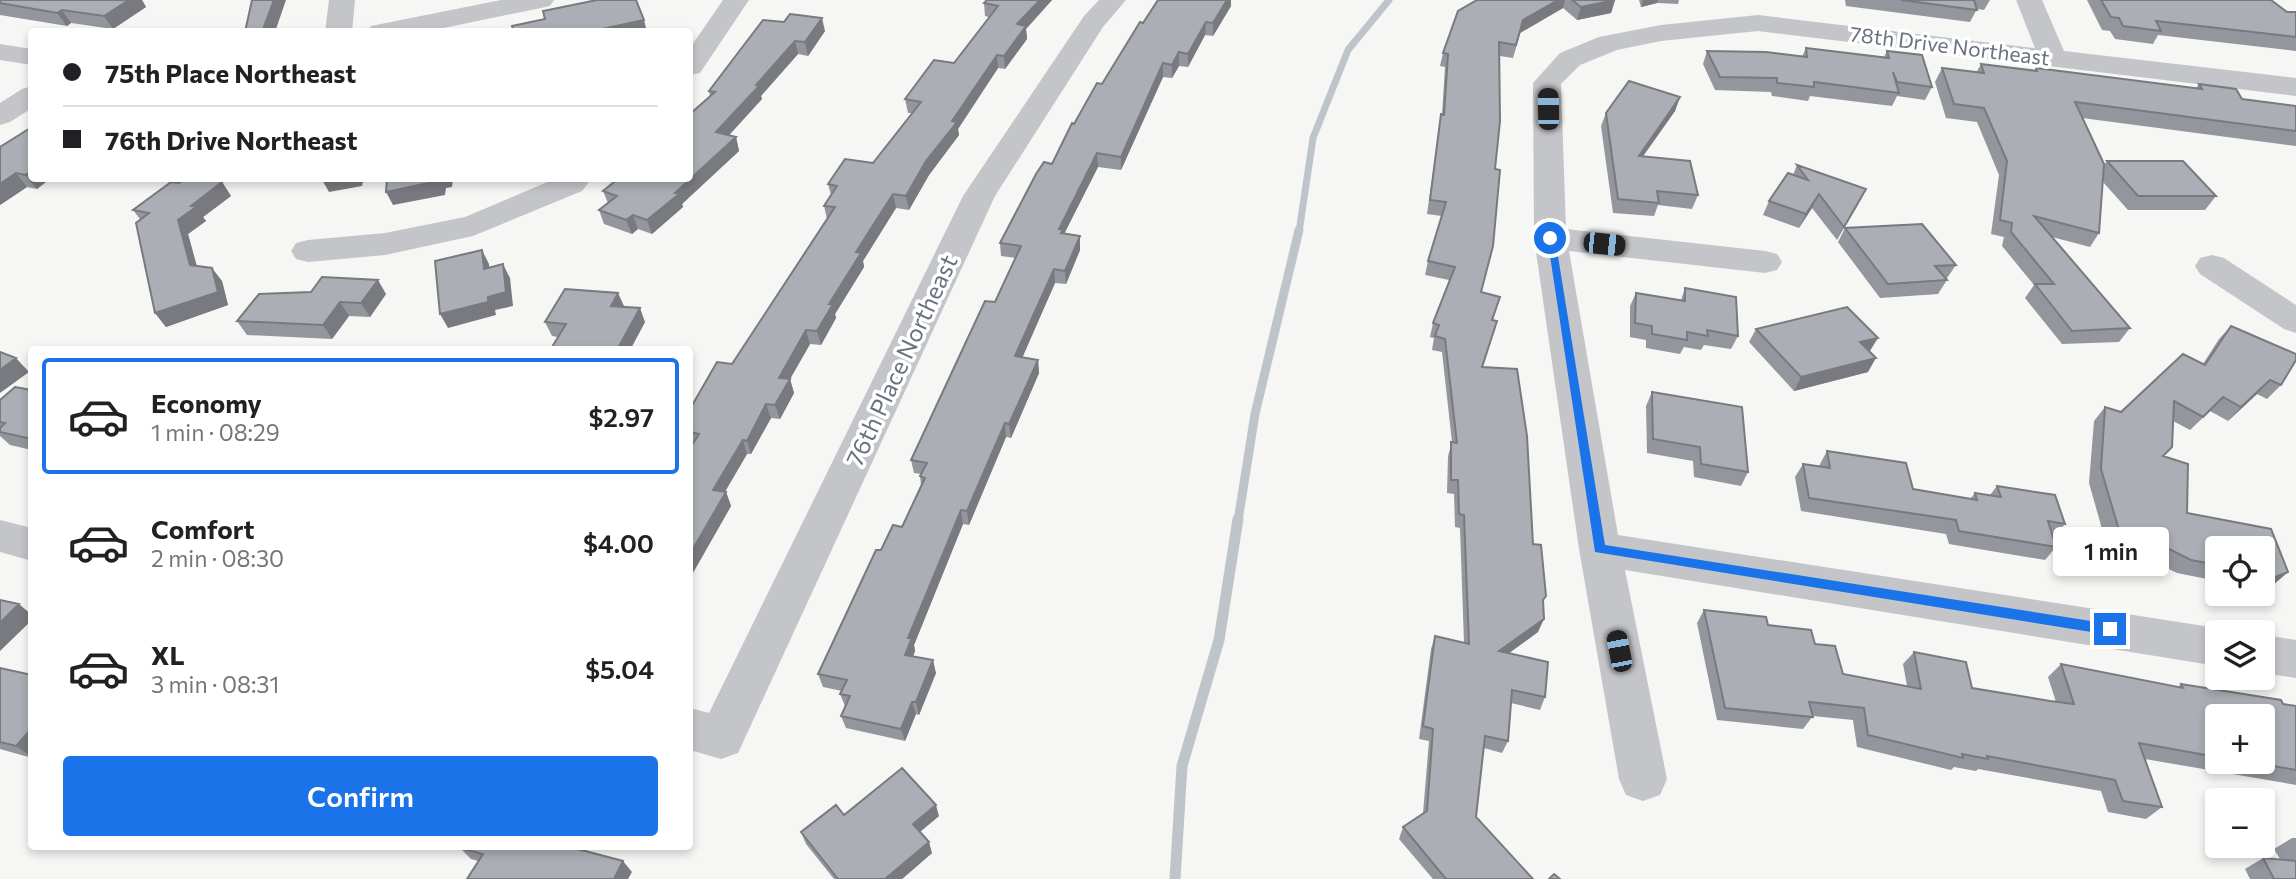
<!DOCTYPE html>
<html lang="en">
<head>
<meta charset="utf-8">
<style>
  body { margin:0; font-family:Commissioner,sans-serif; background:#f6f6f6; color:#202124; height:100vh; display:flex; flex-direction:column; font-size:26px; white-space:nowrap }
  * { box-sizing:border-box; margin:0 }
  p { font-size:23px; color:#757577 }
  .icon { flex:none; width:38px; height:38px; fill:none; stroke:currentColor; stroke-width:2; stroke-linecap:round; stroke-linejoin:round }
  .map { position:relative; flex:1; overflow:hidden }
  .panel { position:absolute; left:28px; top:346px; width:665px; height:504px; display:flex; flex-direction:column; background:#fff; border-radius:7px; box-shadow:0 4px 10px #0003 }
  .panel>* { flex:none }
  .top-card { position:absolute; left:28px; top:28px; width:665px; height:154px; border-radius:7px; box-shadow:0 4px 10px #0003; display:grid; align-content:center; height:154px; padding:0 35px; background:#fff }
  .controls { position:absolute; left:2205px; top:536px; display:grid; gap:14px }
  .controls a { display:grid; place-items:center; width:70px; height:70px; border-radius:7px; background:#fff; box-shadow:0 4px 10px #0003; font-size:35px }
  .end { position:absolute; width:32px; height:32px; margin:-16px; border:9px solid #1a73e8; background:#fff; box-shadow:0 0 0 4px #fff }
  .from { border-radius:50% }
  .bubble { position:absolute; height:49px; border-radius:7px; background:#fff; box-shadow:0 4px 10px #0003; font-size:23px; font-weight:600; line-height:49px; text-align:center }
  .car { position:absolute; width:21px; height:42px; margin:-21px -10px; border-radius:9px; box-shadow:0 0 5px 2px #0007; background:linear-gradient(#222 24%,#8ab4d8 0 40%,#222 0 76%,#8ab4d8 0 86%,#222 0) }
  .top-card b { display:flex; align-items:center; gap:24px; height:66px; font-size:26px }
  .top-card b+b { border-top:2px solid #e0e0e0 }
  .top-card i { width:18px; height:18px; background:#202124 }
  ul { padding:12px 0 0; list-style:none }
  li { display:flex; align-items:center; gap:21px; height:116px; margin:0 14px 10px; padding:0 21px; border:4px solid transparent; border-radius:7px }
  li div { flex:1 }
  li b { display:block; font-size:26px }
  li em { font-style:normal; font-weight:600 }
  li.on { border-color:#1a73e8 }
  li>.icon { width:63px; height:63px; stroke-width:1.5 }
  .button { display:flex; gap:14px; margin-top:auto; padding:14px 35px }
  .button a { flex:1; height:80px; border-radius:7px; background:#1a73e8; color:#fff; font-size:28px; font-weight:600; line-height:80px; text-align:center }
  .map>svg:first-child { display:block }
</style>
</head>
<body>
<div class="map">
<svg width="2296" height="879" viewBox="0 0 2296 879">
  <rect width="100%" height="100%" fill="#f6f6f4"/>
  <g fill="none" stroke-linecap="round" stroke-linejoin="round">
    <path stroke="#bfc4cb" stroke-width="7" d="M1299 232 1313 138 1348 50 1389 0"/>
    <path stroke="#bfc4cb" stroke-width="9" d="M1238 521 1255 414 1299 230"/>
    <path stroke="#bfc4cb" stroke-width="11" d="M1175 879 1182 766 1219 640 1238 519"/>
    <path fill="#c3c5c8" fill-rule="evenodd" d="M329 0H355L352 32H325Z
      M501 0H554L550 6 541 8 424 32H368L371 26Z
      M723 0H749L700 73 690 75V48Z
      M1099 0H1126L1103 27 995 196 738 753 721 759 690 750V708L709 713 963 196 1084 16Z
      M2016 0H2042L2064 51 2296 78V96L1758 31 1661 41 1617 50 1580 65 1561 84 1566 229 1765 251 1777 254 1782 262 1777 270 1765 273 1569 251 1618 535 2217 628 2227 632H2217V666L1625 570 1667 779 1660 795 1643 801 1626 795 1619 779 1579 549 1534 238 1533 83 1560 53 1599 37 1661 25 1758 15 2035 48Z
      M0 44 32 49V65L0 60Z
      M32 86V108L10 122 0 125V103L22 89Z
      M557 178H592L582 191 473 236 385 255 308 262 296 259 291 251 296 243 308 240 385 233 465 217Z
      M2212 255 2224 258 2296 305V333L2284 329 2200 274 2195 266 2200 258Z
      M0 520 32 528V561L0 552Z
      M2263 635 2296 640V678L2263 673Z"/>
  </g>
  <path fill="#93969c" fill-rule="evenodd" d="M0 0H142L146 7 113 29 71 23 67 26 0 15Z
    M987 0H1052L1026 29 1027 39 1005 69 998 68 958 129 959 135 929 175 909 210 896 208 863 261 864 267 835 314 836 318 821 345 810 344 790 379 794 393 780 419 771 418 751 454H747L725 492H726L731 506 690 578V448L691 445H690V409L732 364 827 219 824 206 831 195 828 184 873 163 912 113H908L905 99 954 63 989 17 985 16 984 3Z
    M1158 0H1231V6L1213 36 1205 35 1188 67 1179 66 1172 78 1163 77 1121 170 1098 167 1064 234 1080 236V250L1066 284 1055 283 1022 357 1038 360 1039 373 1011 438 1006 437 969 525 963 524 914 645 915 651 913 656 936 673 919 715 916 714 905 741 846 728 841 716 845 706 840 694 842 691 823 687 818 674 881 550 902 527 921 485 920 476 921 474 914 473 911 460 995 302 1016 258 1001 256 1000 243 1052 164 1074 124Z
    M1477 0H1615L1611 13 1577 20 1563 8 1520 33 1513 58 1500 56 1481 292 1500 297 1493 320 1497 321 1483 367 1533 544 1543 602 1538 632 1509 653 1545 697 1540 710 1511 703 1508 741 1502 753 1484 748 1476 817 1533 879H1433L1399 839 1403 827 1423 813 1429 741 1419 739 1431 649 1435 636 1464 643 1460 528 1455 527 1454 494 1447 493 1448 456 1452 442 1442 352 1432 350 1434 338 1430 337 1433 323 1449 280 1425 275 1428 261 1442 216 1427 214 1439 128 1442 114 1445 67 1440 66 1443 53Z
    M1639 0H1679L1678 4 1657 3 1641 7Z
    M1845 0H1990L1984 10 1977 9 1970 22 1846 6Z
    M2087 0H2271L2287 12H2296V51L2158 35 2153 44 2115 39 2110 31 2102 30Z
    M763 20 825 31 808 56 798 54 761 96 762 99 729 135 736 137 739 151 682 204 683 207 652 234 638 229 632 234 604 224 599 210 608 203 603 191 690 178 710 97 709 91Z
    M1806 48 1884 57 1887 51 1932 87 1925 100 1897 96 1892 106 1810 96 1808 101 1772 96 1771 92 1715 90 1703 64 1707 51 1802 57Z
    M1981 64 2034 71 2036 68 2196 88 2199 84 2242 99 2296 106V146L2082 118 2104 165 2107 161 2216 196 2205 210H2128L2103 182 2099 233 2090 247 2052 237 2130 328 2119 342 2062 344 2025 298 2034 285 2002 246 2004 237 1991 234 1999 175 1977 122 1946 118 1935 82 1942 68 1976 73Z
    M1680 97 1675 111 1643 156 1698 195 1692 209 1658 205 1654 216 1613 213 1601 126 1606 113Z
    M32 127V178H51L37 189 27 187 0 205Z
    M1797 165 1859 203 1837 240 1812 208 1799 228 1763 215 1769 201 1793 175Z
    M222 182 231 196 203 217 206 221 188 234 197 266 222 281 228 305 166 327 155 313 140 219 133 210 179 183Z
    M1845 228 1956 265 1947 278H1946L1947 280 1938 294 1880 298 1838 242Z
    M1685 288 1738 336 1731 349 1704 345 1701 350 1684 347 1680 354 1646 348V340L1630 337V306L1636 293 1681 300Z
    M386 294 370 317 349 316 332 339 247 335 237 321Z
    M624 306 645 322 630 350H554L552 347 558 337 552 336 545 322Z
    M2231 326 2296 354V360L2281 385 2267 399 2257 394 2228 421 2210 411 2190 430 2173 421 2172 447 2164 456 2188 464 2187 513 2271 529 2288 572 2273 585 2263 589V548H2217V581L2177 573 2146 558 2108 550 2089 483 2094 421 2105 407 2121 412 2183 354 2203 364 2219 339Z
    M1756 329 1870 352 1868 372 1794 391 1749 342Z
    M32 390V450L10 445 0 436V400Z
    M1652 392 1748 472 1741 486 1694 477 1693 461 1647 453 1646 406Z
    M1827 451 1913 489 1970 499 1975 493 1990 495 1997 486 2065 524 2053 537 2056 547 2045 560 1949 544 1946 534 1801 511 1795 477 1803 464 1819 466Z
    M1704 610 1768 625 1815 644 1843 674 1907 686 1903 664 1914 652 1972 688 2056 702 2048 677 2061 664 2178 687 2181 684 2296 706V785L2145 759 2162 807 2146 819 2108 812 2101 791 1978 769 1976 771 1954 767 1951 770 1857 747 1853 720 1813 716 1803 729 1717 720 1697 623ZM2217 716 2263 761H2217Z
    M0 668 32 675V758L0 749Z
    M844 815 939 816 920 832 932 853 902 879H834L806 844 801 832Z
    M2292 838H2296V879H2250L2245 869 2263 858 2280 859 2274 849Z
    M460 848 632 872 478 861 471 859Z"/>
  <path fill="#787a7f" d="M129 0H142L146 7 113 29 104 16Z
    M274 0H286L275 32H262Z
    M1040 0H1052L1026 29 1027 39 1005 69 1004 56 1017 24Z
    M1227 0H1231V6L1213 36V23Z
    M1558 0H1565L1563 8 1520 33 1513 58 1523 20Z
    M1615 0 1611 13 1577 20 1581 7Z
    M1643 0H1658L1657 3 1641 7Z
    M62 10 71 23 67 26 57 13Z
    M822 18 825 31 808 56 805 42Z
    M644 20 647 32 588 31Z
    M1206 22 1205 35 1188 67V54Z
    M795 41 798 54 761 96 762 99 720 145 716 132Z
    M1179 52V66L1172 78V65Z
    M997 55 998 68 958 129 959 135 929 175 909 210 906 196 926 161Z
    M1163 63V77L1121 170V157Z
    M1680 97 1675 111 1634 169 1639 156Z
    M736 137 739 151 682 204 683 207 652 234 647 220Z
    M1097 153 1098 167 1063 236 1059 229Z
    M32 171V178H51L37 189 25 175Z
    M16 173 27 187 0 205V184Z
    M321 178H364L362 186 329 192Z
    M438 178H453L452 187 446 188 445 195 393 205 386 192Z
    M222 182 231 196 203 217 206 221 188 234 200 279 190 265 178 220 191 206Z
    M893 194 896 208 863 261 864 267 835 314 836 318 821 345 817 331 829 304 856 252Z
    M1819 194 1812 208 1799 228 1806 214Z
    M633 215 638 229 632 234 626 220Z
    M1080 236V250L1066 284 1065 271Z
    M482 250 489 264 491 282 484 269Z
    M503 264 510 278 513 306 495 310 496 315 448 328 440 314 488 297Z
    M212 268 222 281 228 305 166 327 155 313Z
    M1054 269 1055 283 1017 370 1015 356Z
    M378 280 386 294 370 317 361 303Z
    M618 293 624 306 617 320 611 306Z
    M340 302 349 316 332 339 323 325Z
    M640 308 645 322 630 350H617Z
    M806 330 810 344 790 379 794 393 780 419 775 405 779 378Z
    M1878 338 1870 351 1860 342Z
    M16 358 29 372 0 393V370Z
    M1876 358 1868 372 1794 391 1801 377Z
    M1038 360 1039 373 1011 438 1009 424Z
    M2270 380 2257 394 2228 421 2241 407Z
    M766 404 771 418 751 454 747 441Z
    M1005 423 1006 437 969 525 967 511Z
    M743 440 747 454 718 503 713 490Z
    M726 492 731 506 690 578V554Z
    M961 510 963 524 914 645 915 651 909 667 905 655 908 638Z
    M2288 572 2273 585 2263 589V582Z
    M19 604 32 615V620L0 651V623Z
    M1544 619 1538 632 1494 664 1499 651Z
    M933 660 936 673 919 715 916 702Z
    M912 702 916 714 905 741 901 729Z
    M32 728V757L16 746Z
    M936 805 939 816 916 835 913 824Z
    M929 842 932 853 902 879H885Z
    M623 861 632 872 628 879H614Z"/>
  <path fill="#abafb5" stroke="#787a7f" stroke-width="2" d="M0 0H129L104 16 62 10 57 13 0 3Z
    M252 0H274L262 32H245Z
    M597 0H636L644 20 588 32H514L512 26 545 19 543 11Z
    M987 0H1040L1017 24 1026 26 1004 56 997 55 952 121 957 122 926 161 906 196 893 194 856 252 861 253 829 304H833L817 331 806 330 779 378 790 379 775 405 766 404 747 441 743 440 713 490 726 492 690 554V448L699 434 690 432V409L717 362 732 364 835 207 824 206 837 186 828 184 845 159 873 163 921 102 905 99 934 60 954 63 998 6 984 3Z
    M1158 0H1227L1213 23 1206 22 1188 54 1179 52 1172 65 1163 63 1121 157 1097 153 1059 229 1063 230 1061 233 1080 236 1065 271 1054 269 1015 356 1038 360 1009 424 1005 423 967 511 961 510 908 638H912L905 655 933 660 916 702H912L901 729 841 716 850 696 840 694 847 680 818 674 876 550H881L893 525 902 527 925 478 920 476 927 463 911 460 985 301 995 302 1021 246 1000 243 1036 174 1044 162 1052 164 1072 123 1074 124 1097 83 1102 84 1140 22 1143 23Z
    M1477 0H1558L1523 20 1516 45 1499 42 1500 121 1495 169 1500 170 1493 246 1481 292 1500 297 1492 320 1497 321 1482 367 1517 369 1527 436 1533 544 1541 545 1546 596 1543 600 1544 619 1499 651 1548 662 1545 697 1512 690 1508 741 1485 736 1476 817 1533 879H1446L1403 827 1427 811 1433 729 1423 726 1435 636 1469 644 1464 515 1459 514 1458 480H1451V442L1457 443 1445 339 1435 336 1439 325 1433 323 1455 267 1428 261 1446 202 1430 200 1441 114 1444 115 1448 54 1443 53 1458 11Z
    M1572 0H1615L1581 7Z
    M1901 0H1974L1977 10Z
    M2101 0H2271L2287 12H2296V37L2156 21 2161 31 2123 26 2119 18 2111 17Z
    M790 14 822 18 805 42 795 41 756 85 759 86 716 132 736 137 675 193 679 194 647 220 633 215 626 220 599 210 617 196 603 191 619 178H690V114L715 92 709 91 763 20 784 22Z
    M1806 48 1889 58 1887 51 1922 55 1932 87 1897 82 1893 72 1899 93 1814 82V87L1777 83V78L1720 77 1707 51 1766 52 1807 57Z
    M1981 64 2037 71 2036 68 2202 89 2199 84 2236 89 2242 99 2296 106V131L2075 102 2104 164 2099 233 2034 216 2130 328 2072 331 2035 284H2054L2011 232 2012 223 2000 220 2007 161 1984 108 1954 104 1942 68 1984 73Z
    M1629 81 1680 97 1639 156 1690 161 1698 195 1657 191 1659 203 1618 199 1606 113Z
    M32 127V171L25 175 16 173 0 184V147Z
    M2107 161H2183L2216 196H2138Z
    M1797 165 1866 189 1844 227 1819 194 1806 214 1769 201 1788 173 1808 180Z
    M186 178H205L222 182 191 206 196 207 178 220 190 265 212 268 218 292 155 313 136 223 149 213 133 210 171 182 179 183Z
    M387 178H438V181L386 192Z
    M1922 224 1956 265 1935 266 1947 280 1888 284 1845 228Z
    M482 250 484 269 503 264 506 292 488 297V302L440 314 435 261Z
    M322 277 378 280 361 303 340 302 323 325 237 321 259 294 311 292Z
    M1685 288 1736 297 1738 336 1707 330 1708 336 1687 332V340L1652 334V326L1635 323 1636 293 1685 301Z
    M565 289 618 293 611 306 640 308 617 350 552 347 566 324 545 322Z
    M1847 307 1878 338 1860 342 1876 358 1801 377 1756 329Z
    M2231 326 2296 354V360L2281 385 2270 380 2241 407 2223 397 2203 417 2174 401 2172 447 2163 456 2188 464 2187 513 2271 529 2288 572 2263 582V548H2217V565L2191 560 2159 544 2121 537 2101 469 2105 407 2121 412 2183 354 2205 365Z
    M0 352 16 358 0 370Z
    M15 387 32 390V439L0 432V428L5 423 0 422V400Z
    M1652 392 1742 407 1748 472 1701 464 1700 447 1653 439Z
    M1827 451 1906 463 1913 489 1977 500 1975 493 2001 497 1997 486 2055 495 2065 524 2048 521 2056 547 1959 531 1956 520 1809 498 1803 464 1830 468Z
    M0 600 19 604 0 623Z
    M1704 610 1766 617 1768 625 1811 630 1815 644 1835 646 1843 674 1921 689 1914 652 1966 662 1972 688 2050 701 2074 704 2061 664 2183 688 2181 684 2281 700 2283 704 2296 706V770L2245 761H2263V716H2217V757L2139 743 2162 807 2123 801 2115 780 1987 756 1988 759 1962 754 1963 758 1868 735 1864 708 1809 702 1813 717 1725 708Z
    M0 668 32 675V728L16 746 0 742Z
    M902 768 936 805 913 824 929 842 885 879H838L801 832 836 805 844 815Z
    M461 847H570L623 861 614 879H467L483 854 460 848Z
    M2263 858 2296 861V879H2274Z
    M1554 874 1560 879H1549Z"/>
  <path fill="#1a73e8" d="M1547 236 1555 238 1605 545 2110 624 2116 629 2114 633 2110 635 1595 552Z"/>
  <g text-anchor="middle" dominant-baseline="central" stroke-width="7" stroke-linejoin="round" paint-order="stroke">
    <g font-size="21" fill="#697281" stroke="#fff">
      <text transform="translate(1950 45) rotate(7)">78th Drive Northeast</text>
    </g>
    <g font-size="24" fill="#697281" stroke="#fff">
      <text transform="translate(901 360) rotate(-65)">76th Place Northeast</text>
    </g>
  </g>
</svg>
<div class="controls">
<a><svg class="icon" aria-label="locate" viewBox="0 0 24 24"><circle cx="12" cy="12" r="6"/><path d="M12 2v4M12 18v4M2 12h4M18 12h4"/></svg></a>
<a><svg class="icon" aria-label="layers" viewBox="0 0 24 24"><path d="M12 4l9 5-9 5-9-5zM3 14l9 5 9-5"/></svg></a>
<a>+</a>
<a>−</a>
</div>
<i class="end from" style="left:1550px;top:238px"></i>
<i class="end" style="left:2110px;top:629px"></i>
<div class="bubble" style="left:2053px;top:527px;width:116px">1 min</div>
<i class="car" style="left:1548px;top:109px;rotate:359deg"></i>
<i class="car" style="left:1604px;top:244px;rotate:96deg"></i>
<i class="car" style="left:1619px;top:651px;rotate:349deg"></i>
<div class="top-card">
<b><i class="from"></i>75th Place Northeast</b>
<b><i></i>76th Drive Northeast</b>
</div>
<section class="panel">
<ul>
<li class="on"><svg class="icon" aria-label="car" viewBox="0 0 24 24"><path d="M5 17H2v-5l4-1 3-4h7l3 4 3 1v5h-3M9 17h6M6 11h13"/><circle cx="7" cy="17" r="2"/><circle cx="17" cy="17" r="2"/></svg><div><b>Economy</b><p>1 min · 08:29</p></div><em>$2.97</em></li>
<li><svg class="icon" aria-label="car" viewBox="0 0 24 24"><path d="M5 17H2v-5l4-1 3-4h7l3 4 3 1v5h-3M9 17h6M6 11h13"/><circle cx="7" cy="17" r="2"/><circle cx="17" cy="17" r="2"/></svg><div><b>Comfort</b><p>2 min · 08:30</p></div><em>$4.00</em></li>
<li><svg class="icon" aria-label="car" viewBox="0 0 24 24"><path d="M5 17H2v-5l4-1 3-4h7l3 4 3 1v5h-3M9 17h6M6 11h13"/><circle cx="7" cy="17" r="2"/><circle cx="17" cy="17" r="2"/></svg><div><b>XL</b><p>3 min · 08:31</p></div><em>$5.04</em></li>
</ul>
<div class="button"><a>Confirm</a></div>
</section>
</div>
</body>
</html>
